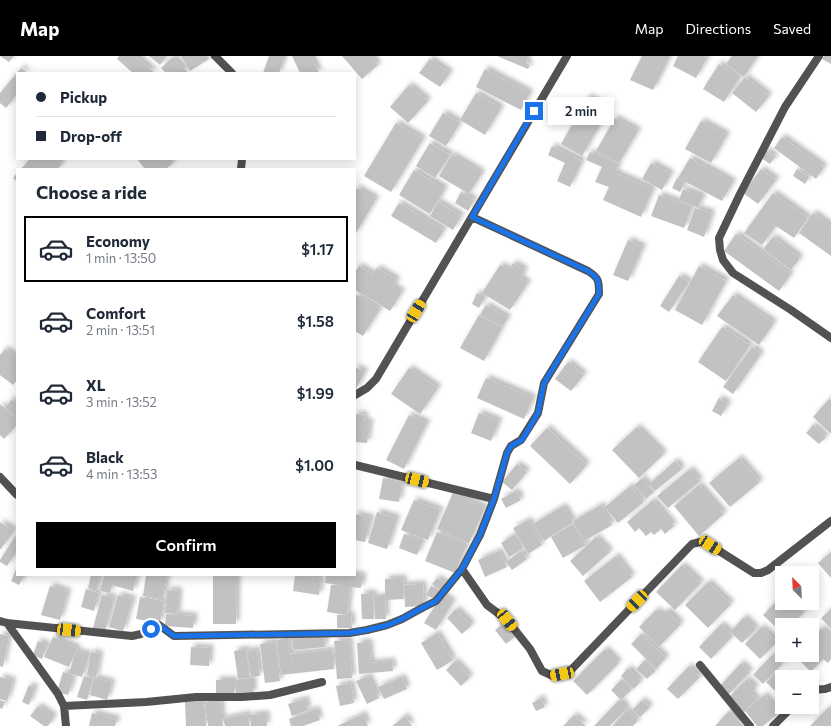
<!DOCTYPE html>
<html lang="en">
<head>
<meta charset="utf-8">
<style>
  body { margin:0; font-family:Commissioner,sans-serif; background:#f2f2f3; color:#1f2937; height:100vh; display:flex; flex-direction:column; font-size:15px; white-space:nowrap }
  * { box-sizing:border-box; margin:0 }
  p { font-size:13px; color:#747a83 }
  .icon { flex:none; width:22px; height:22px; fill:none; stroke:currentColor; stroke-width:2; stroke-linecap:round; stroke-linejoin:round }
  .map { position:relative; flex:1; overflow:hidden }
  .details { position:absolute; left:16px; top:112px; width:340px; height:408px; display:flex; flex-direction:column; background:#fff; border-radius:0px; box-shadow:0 2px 10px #0003 }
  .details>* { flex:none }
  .hud { position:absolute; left:16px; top:16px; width:340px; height:88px; border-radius:0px; box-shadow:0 2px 10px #0003; display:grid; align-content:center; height:88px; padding:0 20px; background:#fff }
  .needle { width:26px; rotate:336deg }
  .buttons { position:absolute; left:775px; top:510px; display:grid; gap:8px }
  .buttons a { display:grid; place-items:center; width:44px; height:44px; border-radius:0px; background:#fff; box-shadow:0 2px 10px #0003; font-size:20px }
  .end { position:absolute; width:18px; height:18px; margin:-9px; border:5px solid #1a73e8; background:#fff; box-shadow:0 0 0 2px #fff }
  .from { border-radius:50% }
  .bubble { position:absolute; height:28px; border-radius:0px; background:#fff; box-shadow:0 2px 10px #0003; font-size:13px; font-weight:600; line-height:28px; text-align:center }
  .car { position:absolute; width:12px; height:24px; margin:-12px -6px; border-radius:5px; box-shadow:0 0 3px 1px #0007; background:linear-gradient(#f5c518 24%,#345 0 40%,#f5c518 0 76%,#345 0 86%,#f5c518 0) }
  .hud b { display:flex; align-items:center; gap:14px; height:38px; font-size:15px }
  .hud b+b { border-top:1px solid #e0e1e3 }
  .hud i { width:10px; height:10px; background:#1f2937 }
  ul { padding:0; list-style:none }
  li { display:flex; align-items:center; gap:12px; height:66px; margin:0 8px 6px; padding:0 12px; border:2px solid transparent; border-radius:0px }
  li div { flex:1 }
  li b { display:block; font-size:15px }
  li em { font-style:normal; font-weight:600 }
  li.current { border-color:#000 }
  li>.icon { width:36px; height:36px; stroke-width:1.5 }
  h2 { padding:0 20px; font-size:18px; line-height:48px }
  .button { display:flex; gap:8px; margin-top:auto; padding:8px 20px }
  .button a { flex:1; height:46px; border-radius:0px; background:#000; color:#fff; font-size:16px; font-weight:600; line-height:46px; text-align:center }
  header { display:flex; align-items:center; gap:24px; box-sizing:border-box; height:56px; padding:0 20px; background:#000; color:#fff }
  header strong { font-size:19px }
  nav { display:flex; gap:22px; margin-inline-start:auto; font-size:14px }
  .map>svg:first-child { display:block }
</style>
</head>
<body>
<header>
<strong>Map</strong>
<nav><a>Map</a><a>Directions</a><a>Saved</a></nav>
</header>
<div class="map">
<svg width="831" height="670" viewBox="0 0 831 670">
  <defs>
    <filter id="shadow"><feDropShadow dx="3.5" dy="-3.5" stdDeviation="2" flood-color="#0004"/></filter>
  </defs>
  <rect width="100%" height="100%" fill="#fff"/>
  <path fill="#c2c2c2" filter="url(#shadow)" d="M0 0H14L9 6Z
    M119 0H136L155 17H133L117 3Z
    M149 0H167L160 9Z
    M181 0H207L209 3 190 15Z
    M269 0H285L279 17H263Z
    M292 0H311L319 17H300Z
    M342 0H371L378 9 362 23Z
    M497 0H528L526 7 530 9 528 13Z
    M642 0H670L653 34 630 24Z
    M678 0H704L707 2 696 22 673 10Z
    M732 0H758L744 21 726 8Z
    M824 0H831V8L822 3Z
    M173 1 188 16 187 17H166L161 12Z
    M430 3 450 17 440 31 419 17Z
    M719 8 740 21 724 46 703 33Z
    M21 12 28 17H17V38L6 52 0 47V37Z
    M485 13 530 37 521 54 476 31Z
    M745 21 769 40 756 56 732 37Z
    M409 29 428 45 408 67 390 51Z
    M476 37 501 52 485 79 460 64Z
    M588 41 609 53 582 100 561 88Z
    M443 57 460 67 446 90 429 80Z
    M615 62 638 75 619 107 596 95Z
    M701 65 727 79 711 107 685 93Z
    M396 67 423 83 391 136 364 120Z
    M782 81 824 111 816 123 774 92Z
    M430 87 450 99 435 122 416 110Z
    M552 90 582 105 570 131 557 125 565 107 548 99Z
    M766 94 775 101 770 108 761 102Z
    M590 96 619 108 615 117 653 133 641 161 603 144 609 131 595 126 602 111 586 104Z
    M452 99 482 117 469 138 439 120Z
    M690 102 733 126 722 145 678 122Z
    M30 103H57L62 108 58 113H21Z
    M137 103H171L173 107 166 113H145Z
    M651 107 671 118 662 134 642 123Z
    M761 113 776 124 758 148 743 137Z
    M797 113 809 121 805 128 793 120Z
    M414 114 445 133 430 158 399 139Z
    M17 117V126L13 122Z
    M677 122 685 126 680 136 672 132Z
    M357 132 376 143 355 179V135Z
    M683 133 703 140 698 152 679 144Z
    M461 136 474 144 468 155 455 147Z
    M773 137 808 162 794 182 776 170 762 189 744 177Z
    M659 139 692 151 684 172 651 160Z
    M438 146 461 160 453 174 430 160Z
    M399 147 444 174 436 187 391 160Z
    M695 152 712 157 704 181 687 174Z
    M813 157 831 170V200L799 177Z
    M736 178 791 218 779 235 724 195Z
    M773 181 800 202 791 214 763 193Z
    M628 184 643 191 628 225 613 219Z
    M513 207 525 214 520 222 528 227 510 254 482 237 500 209 509 214Z
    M359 210 372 218 377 212 397 224 393 231 402 236 390 255 355 234V216Z
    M699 210 726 225 702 269 675 254Z
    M679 220 689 226 669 256 660 250Z
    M477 237 485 241 479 252 472 248Z
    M355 238 380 253 363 280 355 275Z
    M733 239 774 267 759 289 717 260Z
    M486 249 508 262 502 271 480 259Z
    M479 259 502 272 484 305 460 292Z
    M722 271 750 289 726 325 698 306Z
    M752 291 761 298 733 338 723 331Z
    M5 293 17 302V324L13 329 0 319V299Z
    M568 306 584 319 571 335 555 323Z
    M355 311 365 316 356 333 355 332Z
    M409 312 438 332 420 358 391 338Z
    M486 322 533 342 524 363 477 342Z
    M719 342 728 348 721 360 712 355Z
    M829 343 831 345V378L813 361Z
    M11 344 17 348V361L5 352Z
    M0 348 17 364V369L4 383 0 379Z
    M479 357 499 365 491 385 471 377Z
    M355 358 365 359 364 365 370 366 367 387 355 386Z
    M409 359 427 367 404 413 386 404Z
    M813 369 826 381 819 388 806 377Z
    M637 371 664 398 639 422 612 394Z
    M547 372 587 409 570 428 530 390Z
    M739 402 760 426 730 451 709 427Z
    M675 405 682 413 655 435 649 428Z
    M517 408 527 416 512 434 502 426Z
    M690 413 700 425 668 452 657 440Z
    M383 422 402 426 399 446 379 443Z
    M642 422 654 436 646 443 634 429Z
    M699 429 724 458 699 480 674 450Z
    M630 430 644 446 618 467 605 451Z
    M516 435 521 444 506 452 501 443Z
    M453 437 485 452 469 487 437 473Z
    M414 444 440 454 428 484 401 474Z
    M653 444 674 470 665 478 661 473 654 479 651 476 646 480 639 472 635 476 627 466Z
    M601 449 612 469 584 485 573 465Z
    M563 450 573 466 544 485 533 468Z
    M377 456 397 462 387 493 368 487Z
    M355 458 371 462 365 486 355 484Z
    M528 464 542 489 528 498 513 472Z
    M0 466 14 475 1 493H0Z
    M573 468 586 489 563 502 551 481Z
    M437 476 467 488 455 517 425 505Z
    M404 478 423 485 417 499 399 492Z
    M515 478 523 492 509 501 501 487Z
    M15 480 17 481V495L7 510 0 506V504Z
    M596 481 610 496 583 520 570 505Z
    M499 495 507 511 485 521 478 504Z
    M521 495 527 503 512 514 506 506Z
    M831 496V522L818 507Z
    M616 500 632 521 600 546 584 525Z
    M682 509 701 527 675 554 656 536Z
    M17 511V519H24L19 529 11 525Z
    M91 519H100L97 535 88 532Z
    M104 519H137L133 535 112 529 110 537 100 535Z
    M146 519H167L163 543 143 540Z
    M213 519H237L236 568H213Z
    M295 519 321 523 319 539 293 535Z
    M326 519H355L363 520 361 532 350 531 347 559 327 556 331 529 346 530 325 527Z
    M403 522 404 543 385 544 386 563H375L374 541H385V523Z
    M437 522 447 528 442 535 432 528Z
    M708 526 731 548 708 572 685 549Z
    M423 528 424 550 405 551 404 529Z
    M50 530 68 536 60 564 41 559Z
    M431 530 441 535 436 544 426 539Z
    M86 533 99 537 94 555 81 551Z
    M167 534 179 535 177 558 165 557Z
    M373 537 374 563H362L361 538Z
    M102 539 114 542 105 575 93 572Z
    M118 539 133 543 123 575 109 571Z
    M442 539 453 546 436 574 424 567Z
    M782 540V547H794L804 556 792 569H782V577L763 559Z
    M140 541 164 545 160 567 136 563Z
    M456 553 472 569 462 578 447 562Z
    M831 553V573L821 562Z
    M656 554 662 559 667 554 681 568 659 591 639 571Z
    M166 558 194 560 193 572 165 570Z
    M337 559H351L352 572H337Z
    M744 561 756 573 742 587 730 576Z
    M504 567 516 580 506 588 495 574Z
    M721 568 733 580 711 603 699 591Z
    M761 571 777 586 760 603 745 588Z
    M822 572 831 581V603L828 607 823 603 811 616 795 600 796 599H812V582Z
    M437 577 453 604 437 614 421 587Z
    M0 578 9 580 3 611 0 610Z
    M324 578 325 591 293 594 292 581Z
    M641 578 666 602 656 613 631 588Z
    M53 581 77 592 69 611 44 601Z
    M288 582 292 610 291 598 332 594 334 613 281 619 277 584Z
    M349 584 352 622 337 623 334 585Z
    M38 585 47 589 42 603 33 599Z
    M275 586 280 625 265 627 260 588Z
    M369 586 371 607 392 605 393 615 359 618 357 587Z
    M191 591 210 592 209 610 190 609Z
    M246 593 250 622 238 623 234 595Z
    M605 593 619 607 587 639 573 625Z
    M257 594 260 620 251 621 247 595Z
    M76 595 89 599 82 621 69 617Z
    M91 596 100 598 96 621 87 619Z
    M772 599 782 608 763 628 753 619Z
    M645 604 656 614 647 623 636 613Z
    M455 605 470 621 461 630 446 614Z
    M741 607 750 616 728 639 719 631Z
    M689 610 700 621 678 643 667 633Z
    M628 612 641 625 634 633 621 620Z
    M63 616 74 620 68 639 57 636Z
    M84 620 93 623 87 644 77 641Z
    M368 620 379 642 367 648 356 625Z
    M772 620 782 630V640L781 641 766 626Z
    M0 621 13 625 7 645 0 643Z
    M402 621 407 633 384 643 378 631Z
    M94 622 112 626 107 644 90 639Z
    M622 623 632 633 621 644 611 634Z
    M747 623 756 632 751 637 757 643 744 656 729 641Z
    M216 624H234V639H216Z
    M236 624H253V638H236Z
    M351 627 354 647 340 650 336 630Z
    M29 629 35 632 29 649 22 646Z
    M764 639 779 657 763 670H757L745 655Z
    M541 642 545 651 536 655 532 647Z
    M305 643 308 654 292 660 288 648Z
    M0 644 5 646 2 653 0 652Z
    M204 644 206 670H186L185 646Z
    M220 644 223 670H208L205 646Z
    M619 644 627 652 610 670H594Z
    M642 644 650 651 640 661 632 654Z
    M38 650 54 661 48 670H44L30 660Z
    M829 651 831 653V670H810Z
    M316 653 320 664 303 670H291L289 663Z
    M627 654 638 664 633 670H612Z
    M729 655 744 670H715Z
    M92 657 117 663 115 670H89Z
    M247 658 250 670H225L223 663Z
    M266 658 267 670H251L250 659Z
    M363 658 368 670H337Z
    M574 659 586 670H563Z
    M405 660 412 670H392Z"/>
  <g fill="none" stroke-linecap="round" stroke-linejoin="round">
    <path stroke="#525252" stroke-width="8" d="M215 0 232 17
      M819 0 785 51 740 138 719 182 720 194 723 204 733 217 791 254 831 282
      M241 113 242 103
      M355 339 367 332 376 323 567 0
      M355 409 494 443
      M0 421 17 439
      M462 513 487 549 507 564 530 593 542 615 553 620 562 618 571 614 692 488 700 486H705L754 517H761L768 514 831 465
      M0 565 7 567 132 580 141 578 159 569 174 580 349 577 367 574 387 569 402 563 422 552 436 545 462 513 480 479 494 443 507 397 511 390 521 384 538 357 544 327 599 238C599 225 599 222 588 215L472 161
      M7 567 58 638 64 650 66 670
      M700 609 750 670
      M812 634 825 633 831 631
      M64 650 146 646 196 641H242L270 639 322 626
      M773 670 792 651"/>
  </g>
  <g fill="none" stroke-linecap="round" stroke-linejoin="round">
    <path stroke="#1a73e8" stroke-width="5" d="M151 573 159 569 174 580 349 577 367 574 388 569 402 563 422 552 436 545 462 513 480 479 494 443 507 397 511 390 522 384 538 357 544 327 599 238C599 225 599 222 588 215L472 161 534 55"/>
  </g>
</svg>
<div class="buttons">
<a><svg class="needle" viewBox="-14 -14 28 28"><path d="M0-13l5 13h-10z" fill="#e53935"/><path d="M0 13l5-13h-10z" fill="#747a83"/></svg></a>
<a>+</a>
<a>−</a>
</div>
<i class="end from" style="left:151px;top:573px"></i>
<i class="end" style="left:534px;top:55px"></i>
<div class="bubble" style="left:548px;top:41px;width:66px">2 min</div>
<i class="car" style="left:416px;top:255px;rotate:31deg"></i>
<i class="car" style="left:417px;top:424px;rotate:104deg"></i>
<i class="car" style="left:710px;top:489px;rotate:123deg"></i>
<i class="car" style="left:637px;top:545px;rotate:224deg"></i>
<i class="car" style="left:507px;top:564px;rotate:141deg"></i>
<i class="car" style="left:69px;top:574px;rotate:96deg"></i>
<i class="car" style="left:562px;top:618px;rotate:259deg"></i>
<div class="hud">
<b><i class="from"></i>Pickup</b>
<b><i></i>Drop-off</b>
</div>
<section class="details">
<h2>Choose a ride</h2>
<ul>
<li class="current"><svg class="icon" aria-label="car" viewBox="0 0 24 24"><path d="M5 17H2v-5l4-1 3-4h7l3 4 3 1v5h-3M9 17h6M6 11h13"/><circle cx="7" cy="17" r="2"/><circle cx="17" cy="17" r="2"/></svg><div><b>Economy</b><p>1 min · 13:50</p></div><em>$1.17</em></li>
<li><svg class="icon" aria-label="car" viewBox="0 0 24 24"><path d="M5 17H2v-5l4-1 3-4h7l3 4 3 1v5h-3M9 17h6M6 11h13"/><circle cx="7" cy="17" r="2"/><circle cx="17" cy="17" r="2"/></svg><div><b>Comfort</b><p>2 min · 13:51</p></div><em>$1.58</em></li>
<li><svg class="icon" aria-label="car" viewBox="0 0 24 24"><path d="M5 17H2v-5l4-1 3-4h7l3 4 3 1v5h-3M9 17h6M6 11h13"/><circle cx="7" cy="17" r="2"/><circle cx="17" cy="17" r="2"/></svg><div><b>XL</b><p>3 min · 13:52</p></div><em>$1.99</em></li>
<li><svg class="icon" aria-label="car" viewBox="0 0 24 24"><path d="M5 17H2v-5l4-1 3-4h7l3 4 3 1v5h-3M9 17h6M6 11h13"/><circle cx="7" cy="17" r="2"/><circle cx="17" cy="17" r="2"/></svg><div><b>Black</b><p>4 min · 13:53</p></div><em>$1.00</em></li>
</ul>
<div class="button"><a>Confirm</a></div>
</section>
</div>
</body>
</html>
